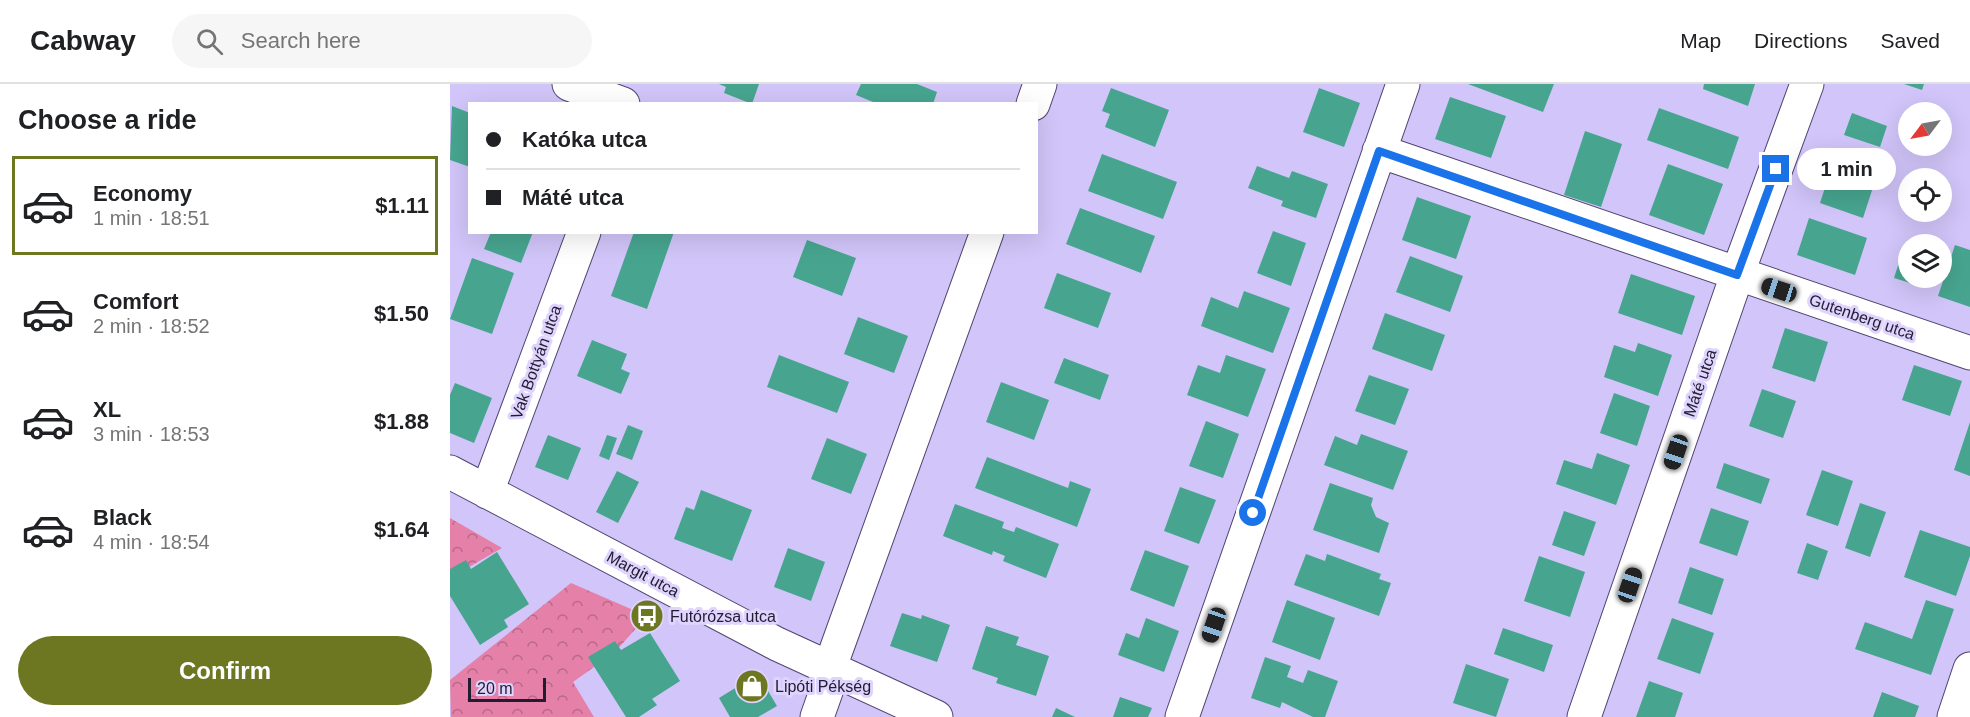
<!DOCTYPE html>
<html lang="en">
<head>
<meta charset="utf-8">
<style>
  body { margin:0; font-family:Helvetica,sans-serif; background:#f6f6f6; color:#202124; height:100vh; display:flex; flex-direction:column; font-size:22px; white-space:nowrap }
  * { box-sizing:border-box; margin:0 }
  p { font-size:20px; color:#757577 }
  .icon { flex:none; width:33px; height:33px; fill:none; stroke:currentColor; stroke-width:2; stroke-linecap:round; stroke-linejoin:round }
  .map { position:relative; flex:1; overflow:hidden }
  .side { display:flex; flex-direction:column; background:#fff; width:450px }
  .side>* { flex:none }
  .top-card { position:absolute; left:18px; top:18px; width:570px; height:132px; border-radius:0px; box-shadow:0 6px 24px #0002; display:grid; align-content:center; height:132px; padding:0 18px; background:#fff }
  .needle { width:39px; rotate:238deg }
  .tools { position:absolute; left:1448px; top:18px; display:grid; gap:12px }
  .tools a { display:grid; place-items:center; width:54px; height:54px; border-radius:50%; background:#fff; box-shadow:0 6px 24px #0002; font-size:30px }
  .scale { position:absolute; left:18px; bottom:15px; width:78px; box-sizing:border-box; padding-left:6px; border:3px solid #211c2f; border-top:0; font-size:16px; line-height:21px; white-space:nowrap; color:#211c2f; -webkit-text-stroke:4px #ded4fe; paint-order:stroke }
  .end { position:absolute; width:27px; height:27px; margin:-14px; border:8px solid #1a73e8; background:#fff; box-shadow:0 0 0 3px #fff }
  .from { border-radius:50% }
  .bubble { position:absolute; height:42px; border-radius:21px; background:#fff; box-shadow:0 6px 24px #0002; font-size:20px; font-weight:700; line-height:42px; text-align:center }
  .car { position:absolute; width:18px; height:36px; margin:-18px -9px; border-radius:8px; box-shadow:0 0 4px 2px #0007; background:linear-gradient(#222 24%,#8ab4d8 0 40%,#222 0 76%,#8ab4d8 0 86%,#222 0) }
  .top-card b { display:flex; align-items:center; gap:21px; height:57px; font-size:22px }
  .top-card b+b { border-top:2px solid #e0e0e0 }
  .top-card i { width:15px; height:15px; background:#202124 }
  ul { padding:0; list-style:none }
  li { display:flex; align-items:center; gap:18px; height:99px; margin:0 12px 9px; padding:0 6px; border:3px solid transparent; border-radius:0px }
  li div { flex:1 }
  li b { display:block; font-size:22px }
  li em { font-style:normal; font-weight:700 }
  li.current { border-color:#6d7620 }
  li>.icon { width:54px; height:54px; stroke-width:1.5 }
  h2 { padding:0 18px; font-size:27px; line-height:72px }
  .action { display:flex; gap:12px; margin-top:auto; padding:12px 18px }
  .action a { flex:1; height:69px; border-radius:36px; background:#6d7620; color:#fff; font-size:24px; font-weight:700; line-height:69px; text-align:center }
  header { display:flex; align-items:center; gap:36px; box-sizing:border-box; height:84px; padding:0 30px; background:#fff; border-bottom:2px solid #e0e0e0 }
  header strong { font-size:28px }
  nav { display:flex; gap:33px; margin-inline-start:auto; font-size:21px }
  .search { width:420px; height:54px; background:#f6f6f6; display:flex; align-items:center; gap:15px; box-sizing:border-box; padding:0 21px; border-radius:33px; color:#757577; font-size:22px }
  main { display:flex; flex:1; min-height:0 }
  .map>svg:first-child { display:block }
</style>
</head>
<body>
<header>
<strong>Cabway</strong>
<div class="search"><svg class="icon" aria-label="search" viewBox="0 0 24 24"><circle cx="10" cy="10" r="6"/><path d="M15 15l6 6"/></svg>Search here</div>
<nav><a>Map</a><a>Directions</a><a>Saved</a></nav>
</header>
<main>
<section class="side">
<h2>Choose a ride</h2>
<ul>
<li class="current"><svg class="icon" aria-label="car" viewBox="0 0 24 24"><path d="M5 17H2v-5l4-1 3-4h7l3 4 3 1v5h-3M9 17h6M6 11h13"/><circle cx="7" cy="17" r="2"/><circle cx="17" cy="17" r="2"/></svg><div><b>Economy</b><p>1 min · 18:51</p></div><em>$1.11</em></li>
<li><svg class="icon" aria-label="car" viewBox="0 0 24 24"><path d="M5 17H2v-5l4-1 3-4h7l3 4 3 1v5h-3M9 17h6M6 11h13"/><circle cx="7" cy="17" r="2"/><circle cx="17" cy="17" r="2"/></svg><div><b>Comfort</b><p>2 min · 18:52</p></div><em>$1.50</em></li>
<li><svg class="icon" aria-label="car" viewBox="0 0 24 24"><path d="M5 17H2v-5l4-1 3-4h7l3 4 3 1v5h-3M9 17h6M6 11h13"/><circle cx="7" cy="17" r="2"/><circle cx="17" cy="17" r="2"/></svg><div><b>XL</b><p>3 min · 18:53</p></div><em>$1.88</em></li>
<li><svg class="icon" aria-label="car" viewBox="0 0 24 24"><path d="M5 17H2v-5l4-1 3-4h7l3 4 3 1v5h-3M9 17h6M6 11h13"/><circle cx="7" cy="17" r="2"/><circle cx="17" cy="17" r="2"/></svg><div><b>Black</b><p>4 min · 18:54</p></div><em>$1.64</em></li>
</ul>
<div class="action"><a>Confirm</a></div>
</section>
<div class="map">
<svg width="1520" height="633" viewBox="0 0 1520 633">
  <defs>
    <pattern id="park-crowns" width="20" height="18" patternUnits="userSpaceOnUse" patternTransform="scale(1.5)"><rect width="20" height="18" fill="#e580a8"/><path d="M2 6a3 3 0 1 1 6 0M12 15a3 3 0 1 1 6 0" fill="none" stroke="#b96889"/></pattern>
  </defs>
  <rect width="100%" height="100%" fill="#d1c5f9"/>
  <path fill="url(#park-crowns)" d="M0 434 52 464 0 494Z
    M121 499 197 532 165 568 123 598 144 633H1L0 596Z"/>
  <path fill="#47a58f" d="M269 0H309L302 20 274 9 276 3Z
    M411 0H467L487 8 483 20H428L406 11Z
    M1018 0H1104L1093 28Z
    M1254 0H1305L1298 22 1253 5Z
    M1454 0H1474L1472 6Z
    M661 4 719 26 705 63 655 43 660 30 652 27Z
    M869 4 910 19 894 63 853 48Z
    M1000 13 1056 32 1041 74 985 55Z
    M2 22 20 29V83L0 76Z
    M1209 24 1289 53 1278 85 1197 56Z
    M1402 29 1437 42 1430 63 1394 51Z
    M1135 47 1172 60 1151 123 1114 111Z
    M652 70 727 98 713 135 638 107Z
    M1383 79 1426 94 1413 134 1370 119Z
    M1218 80 1273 100 1254 151 1199 131Z
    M807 82 839 94 842 87 878 100 866 134 831 122 833 117 798 104Z
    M967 113 1021 132 1006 175 952 156Z
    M630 124 705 152 691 189 616 160Z
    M1359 134 1417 154 1405 191 1347 171Z
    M823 147 856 159 841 202 807 189Z
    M41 148H83L71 179 34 165Z
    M184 148H224L197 225 161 212Z
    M357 156 406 174 392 212 343 193Z
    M1505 161 1520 166V223L1488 212Z
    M1453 166 1458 168V194H1462L1460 199 1444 194Z
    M960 172 1013 192 1000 228 946 208Z
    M22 174 64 189 42 250 0 235Z
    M607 189 661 209 648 244 594 224Z
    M1181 190 1245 212 1232 251 1168 229Z
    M794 207 840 224 823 269 751 242 761 213 788 224Z
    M935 229 995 251 982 287 922 265Z
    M408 233 458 252 444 289 394 270Z
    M1335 244 1378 258 1365 298 1322 284Z
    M142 256 177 270 171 285 180 289 171 310 127 292Z
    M1188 259 1222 271 1208 312 1154 293 1164 261 1185 268Z
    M329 271 399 298 387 329 317 303Z
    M776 271 816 285 798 333 737 311 748 281 770 289Z
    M614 274 659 291 650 316 604 299Z
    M1464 281 1512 297 1500 332 1452 316Z
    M919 291 959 305 945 341 905 327Z
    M551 298 599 316 584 356 536 338Z
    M5 299 42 314 24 359 0 349V311Z
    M1312 305 1346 317 1333 354 1299 342Z
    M1164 309 1200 322 1187 362 1150 349Z
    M756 337 789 350 773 394 739 382Z
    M1520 338V392L1504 386Z
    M178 341 193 347 182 376 166 370Z
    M911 350 958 367 943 406 874 381 885 352 907 361Z
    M98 351 131 364 118 396 85 383Z
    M157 351 167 354 159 376 149 372Z
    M377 354 417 370 401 410 361 395Z
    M1147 369 1180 381 1166 421 1106 400 1114 376 1142 385Z
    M537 373 618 404 620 397 641 405 627 443 525 404Z
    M1274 379 1320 395 1311 420 1266 404Z
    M1372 386 1403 397 1388 442 1356 431Z
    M167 387 189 398 168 439 146 428Z
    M880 399 923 414 921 421 926 433 939 439 929 469 863 446Z
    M730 403 766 416 749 460 714 447Z
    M251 406 302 426 282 477 224 455 236 423 244 426Z
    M1410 419 1436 428 1420 473 1395 464Z
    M505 420 554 438 552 444 564 448 566 443 609 460 596 494 553 477 555 472 543 467 542 471 493 452Z
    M1261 424 1299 437 1287 472 1249 459Z
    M1114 427 1146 438 1134 472 1102 461Z
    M1470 446 1520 463V472L1506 512 1454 493Z
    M1357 459 1378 467 1368 496 1347 489Z
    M338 464 375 478 361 517 324 503Z
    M695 466 739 482 724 523 680 506Z
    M47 468 79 520 54 536 58 543 30 561 0 512V485L16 476 21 485Z
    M856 470 875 477 877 470 931 490 929 495 941 499 929 532 844 501Z
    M1089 472 1135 488 1120 533 1074 517Z
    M1240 483 1274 495 1262 531 1228 519Z
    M837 516 885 534 870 576 822 558Z
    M1476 516 1504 525 1481 591 1405 565 1415 538 1462 555Z
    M452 529 471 535 472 531 500 541 487 578 440 562Z
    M696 534 729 547 714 588 668 571 676 549 689 554Z
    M1222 534 1264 549 1250 590 1207 575Z
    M536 542 569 553 566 561 599 572 586 612 546 599 548 594 522 585Z
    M1053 544 1103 561 1094 588 1044 570Z
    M200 549 230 597 202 615 207 621 189 633H176L138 573 165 557 171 566Z
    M815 573 841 582 837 593 853 599 858 586 888 597 875 633H863L832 618 830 624 801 614Z
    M1016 580 1059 595 1046 633 1003 619Z
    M308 590 327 622 308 633H280L269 614Z
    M1199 597 1233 609 1225 633H1186Z
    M1432 608 1469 622 1465 633H1423Z
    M670 613 702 624 698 633H663Z
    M606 624 625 633H602Z"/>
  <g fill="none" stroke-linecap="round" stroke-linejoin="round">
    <g stroke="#50446f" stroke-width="35">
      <path id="minor" d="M119 0 173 20
        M583 20 590 0
        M929 67 1520 269
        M0 388 327 560 486 633
        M37 408 134 148
        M380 583 537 148
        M367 633 384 585
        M732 633 953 0
        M1134 633 1287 191 1357 0
        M1504 633 1520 585"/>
    </g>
    <use href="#minor" stroke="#fff" stroke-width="33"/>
  </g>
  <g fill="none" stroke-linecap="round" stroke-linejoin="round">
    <path stroke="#1a73e8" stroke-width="8" d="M803 429 929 67 1287 191 1326 85"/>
  </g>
  <defs>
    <g id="bus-disc" transform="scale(1.725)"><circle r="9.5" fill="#6d7620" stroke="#ded4fe"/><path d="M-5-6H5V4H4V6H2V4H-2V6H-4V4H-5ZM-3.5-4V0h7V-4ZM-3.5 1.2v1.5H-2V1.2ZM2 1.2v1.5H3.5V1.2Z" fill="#fff"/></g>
    <g id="shop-disc" transform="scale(1.725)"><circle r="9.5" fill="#6d7620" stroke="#ded4fe"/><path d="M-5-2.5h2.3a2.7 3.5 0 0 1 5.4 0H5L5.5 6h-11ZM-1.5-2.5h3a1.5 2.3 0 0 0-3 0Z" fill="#fff"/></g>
  </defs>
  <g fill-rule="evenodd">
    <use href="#bus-disc" x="197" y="532"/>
    <use href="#shop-disc" x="302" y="602"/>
  </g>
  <g text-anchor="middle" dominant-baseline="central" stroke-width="6" stroke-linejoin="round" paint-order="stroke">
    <g font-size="16" fill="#211c2f" stroke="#ded4fe">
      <text transform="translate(1412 233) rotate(19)">Gutenberg utca</text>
      <text transform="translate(86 278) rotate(-70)">Vak Bottyán utca</text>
      <text transform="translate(1250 299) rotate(-71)">Máté utca</text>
      <text transform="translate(193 490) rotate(28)">Margit utca</text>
    </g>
    <g font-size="16" fill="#211c2f" stroke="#ded4fe" text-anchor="start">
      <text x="220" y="532">Futórózsa utca</text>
      <text x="325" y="602">Lipóti Pékség</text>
    </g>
  </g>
</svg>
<div class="tools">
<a><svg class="needle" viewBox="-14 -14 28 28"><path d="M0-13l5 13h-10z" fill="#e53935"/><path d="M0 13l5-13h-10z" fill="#757577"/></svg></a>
<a><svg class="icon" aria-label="locate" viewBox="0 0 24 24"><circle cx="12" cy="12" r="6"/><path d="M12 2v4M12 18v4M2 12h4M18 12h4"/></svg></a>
<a><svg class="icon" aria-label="layers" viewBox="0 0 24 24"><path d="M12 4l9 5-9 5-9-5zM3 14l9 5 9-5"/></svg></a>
</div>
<div class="scale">20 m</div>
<i class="end from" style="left:803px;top:429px"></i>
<i class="end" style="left:1326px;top:85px"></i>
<div class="bubble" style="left:1347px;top:64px;width:99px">1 min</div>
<i class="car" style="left:1329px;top:206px;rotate:288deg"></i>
<i class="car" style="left:1226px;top:368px;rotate:199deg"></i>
<i class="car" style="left:1180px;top:501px;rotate:19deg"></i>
<i class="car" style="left:764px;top:541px;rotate:199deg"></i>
<div class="top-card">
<b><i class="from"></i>Katóka utca</b>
<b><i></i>Máté utca</b>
</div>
</div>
</main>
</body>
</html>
